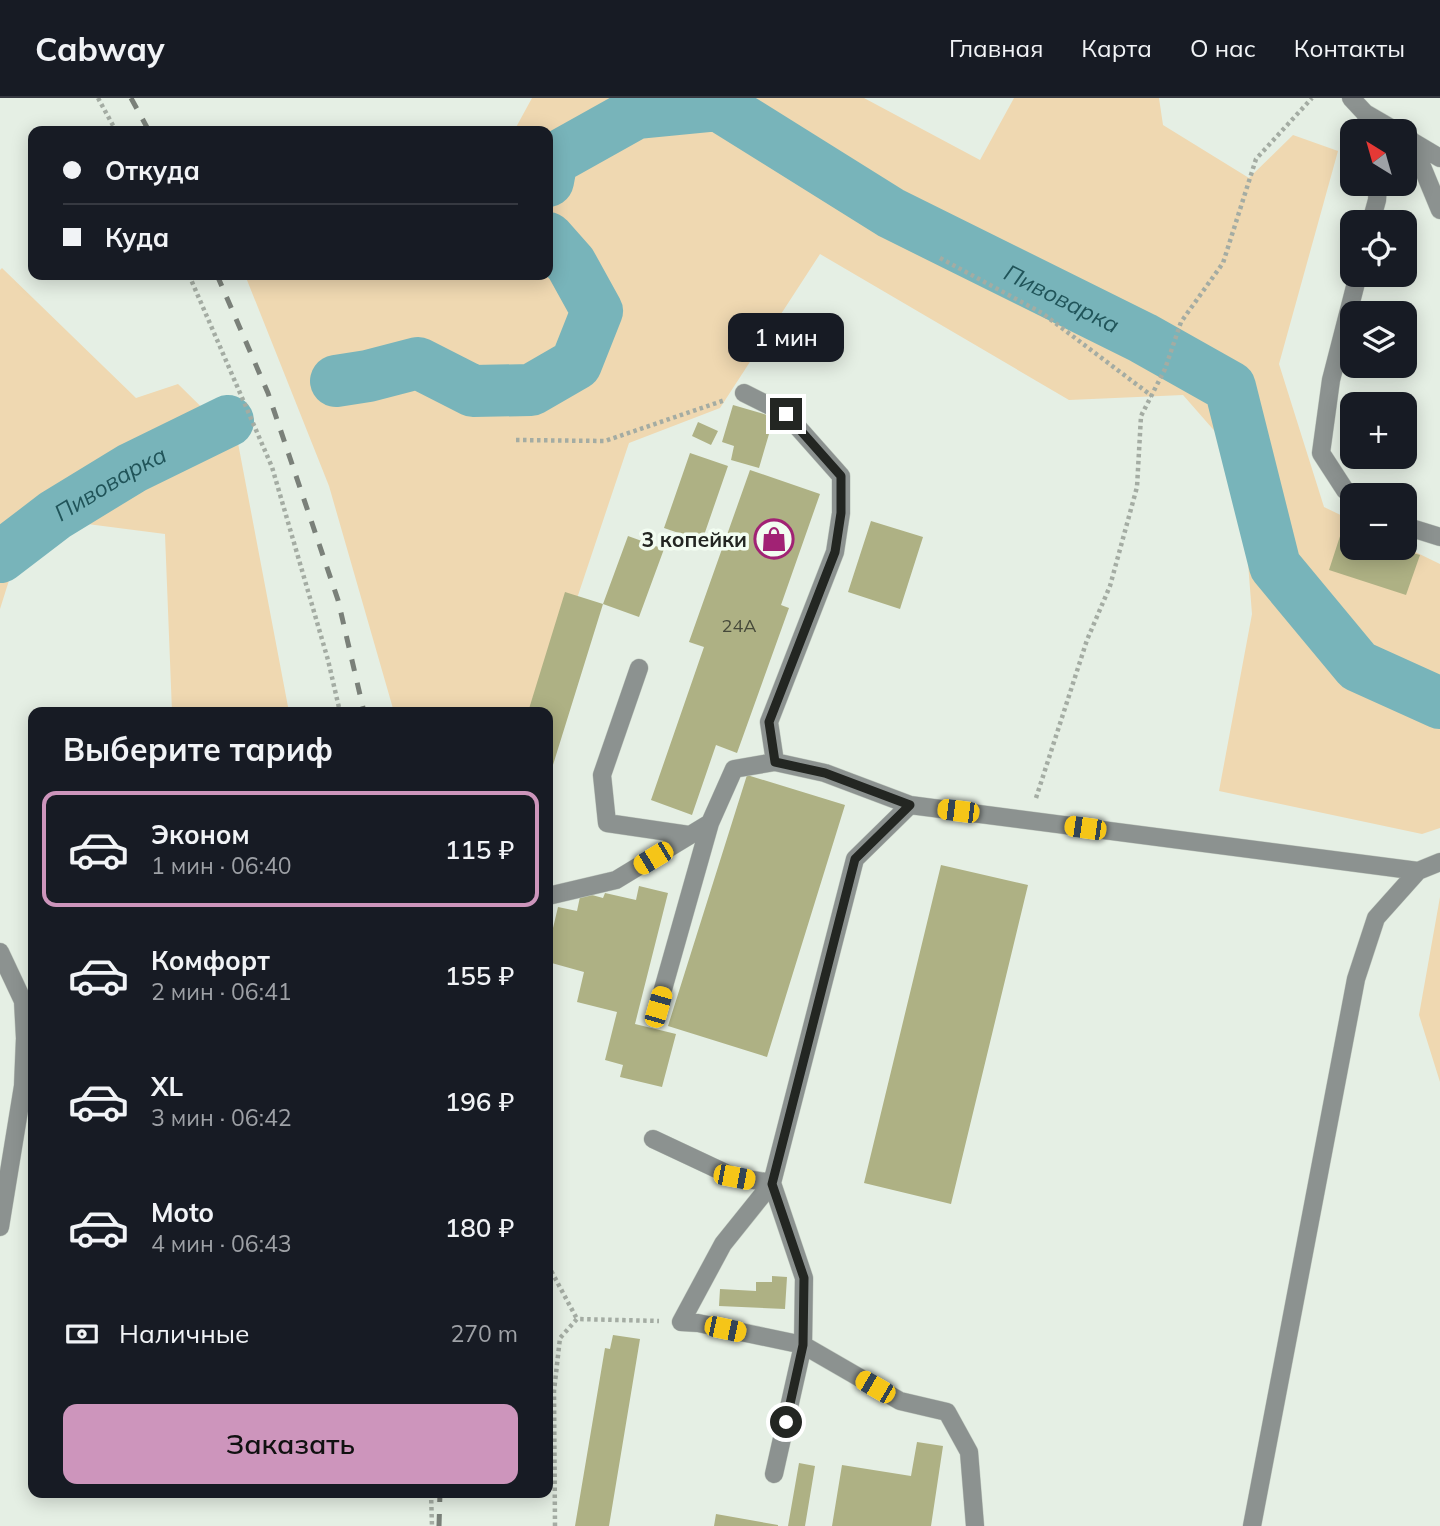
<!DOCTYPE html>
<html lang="ru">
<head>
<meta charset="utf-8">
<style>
  body { margin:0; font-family:Mulish,sans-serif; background:#242831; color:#f1f3f6; height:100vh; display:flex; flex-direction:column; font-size:26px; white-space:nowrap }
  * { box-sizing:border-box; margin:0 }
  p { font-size:23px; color:#9ea1a6 }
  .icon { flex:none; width:38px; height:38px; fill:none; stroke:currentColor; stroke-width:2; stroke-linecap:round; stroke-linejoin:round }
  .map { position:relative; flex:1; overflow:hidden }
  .drawer { position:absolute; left:28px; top:609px; width:525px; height:791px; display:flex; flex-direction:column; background:#171b24; border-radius:14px; box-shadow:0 4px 18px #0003 }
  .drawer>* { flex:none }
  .hud { position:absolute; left:28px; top:28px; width:525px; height:154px; border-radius:14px; box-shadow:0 4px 18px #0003; display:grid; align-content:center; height:154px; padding:0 35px; background:#171b24 }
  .needle { width:46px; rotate:323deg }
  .fabs { position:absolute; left:1340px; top:21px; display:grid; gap:14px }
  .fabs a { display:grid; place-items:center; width:77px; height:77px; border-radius:14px; background:#171b24; box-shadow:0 4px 18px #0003; font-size:35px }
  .end { position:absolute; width:32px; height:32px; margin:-16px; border:9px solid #232622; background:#fff; box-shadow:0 0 0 4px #fff }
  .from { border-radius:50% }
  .bubble { position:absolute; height:49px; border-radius:14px; background:#171b24; box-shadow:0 4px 18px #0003; font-size:23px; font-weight:600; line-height:49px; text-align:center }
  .car { position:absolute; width:21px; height:42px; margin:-21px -10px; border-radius:9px; box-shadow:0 0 5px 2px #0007; background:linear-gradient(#f5c518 24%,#345 0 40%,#f5c518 0 76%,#345 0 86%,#f5c518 0) }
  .hud b { display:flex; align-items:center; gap:24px; height:66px; font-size:26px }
  .hud b+b { border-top:2px solid #363941 }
  .hud i { width:18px; height:18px; background:#f1f3f6 }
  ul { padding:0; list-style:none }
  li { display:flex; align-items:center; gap:21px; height:116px; margin:0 14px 10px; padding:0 21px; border:4px solid transparent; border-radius:14px }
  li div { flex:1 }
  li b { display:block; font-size:26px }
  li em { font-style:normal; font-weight:600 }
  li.current { border-color:#cd95bc }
  li>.icon { width:63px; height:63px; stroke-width:1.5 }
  h2 { padding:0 35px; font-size:32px; line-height:84px }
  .pay { display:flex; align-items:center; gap:18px; height:77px; padding:0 35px; font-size:26px }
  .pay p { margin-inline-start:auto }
  .button { display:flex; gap:14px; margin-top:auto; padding:14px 35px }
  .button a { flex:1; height:80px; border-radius:14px; background:#cd95bc; color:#111; font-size:28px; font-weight:600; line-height:80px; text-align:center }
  header { display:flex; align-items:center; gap:42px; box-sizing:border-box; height:98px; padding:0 35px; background:#171b24; border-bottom:2px solid #363941 }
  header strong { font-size:33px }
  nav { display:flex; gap:38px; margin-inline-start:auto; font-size:24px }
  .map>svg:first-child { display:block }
</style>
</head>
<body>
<header>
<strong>Cabway</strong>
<nav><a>Главная</a><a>Карта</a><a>О нас</a><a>Контакты</a></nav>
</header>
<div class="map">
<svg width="1440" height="1428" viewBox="0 0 1440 1428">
  <rect width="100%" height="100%" fill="#e5efe4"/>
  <path fill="#efd8b1" d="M532 0H864L980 62 1014 0H1159L1163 27 1249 80 1293 37 1338 53 1279 266 1324 409 1353 423V450L1405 449 1440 466V730L1422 736 1219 693 1252 516 1240 362 1183 297 1069 302 820 156 720 310 629 345 539 614H394L329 388 245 177H548V33H514Z
    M2 170 136 300 178 286 238 345 289 614H172L165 436 64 423 11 476 0 511V172Z
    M1440 799V984L1419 917Z"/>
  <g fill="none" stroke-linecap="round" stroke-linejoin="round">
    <g stroke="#78b4ba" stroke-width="52">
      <path id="s1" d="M548 83 552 62 636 15 718 7 891 115 1143 240 1230 289 1275 468 1358 568 1440 605"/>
      <path d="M336 283 368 278 418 265 473 293 531 292 576 266 597 213 571 166 548 140"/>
      <path id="s2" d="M0 459 55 417 132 370 228 323"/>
    </g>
  </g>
  <path fill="#aeb184" d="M733 307 774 319 759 370 731 362 734 348 722 344Z
    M698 324 718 333 711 347 692 338Z
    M690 355 728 368 702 443 664 430Z
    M750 372 820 396 781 507 789 510 737 655 716 647 692 717 651 702 704 549 689 544Z
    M871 423 923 439 900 511 848 494Z
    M1342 432 1353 436V450H1396L1420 457 1406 497 1329 472Z
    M628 438 664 451 639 519 603 506Z
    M565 494 603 506 548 683V614H528Z
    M747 677 845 707 767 959 668 928Z
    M941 767 1028 787 951 1106 864 1085Z
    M639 788 668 795 635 926 676 936 662 989 620 979 623 967 605 962 617 914 577 904 584 874 548 864V851L558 809 577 813 581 794 603 800 605 795 636 802Z
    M772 1178 787 1179 785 1211 719 1208 720 1191 756 1193V1184H772Z
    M613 1237 640 1241 609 1428H575L605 1250 610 1251Z
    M917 1344 943 1348 931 1428H832L842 1367 911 1378Z
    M799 1365 815 1368 805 1428H788Z
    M716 1416 778 1427V1428H714Z"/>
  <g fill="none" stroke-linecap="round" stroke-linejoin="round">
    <g stroke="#c2cbc1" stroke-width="19">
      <path id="service" d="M1351 0 1365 15 1371 33
        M1365 15 1396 33
        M1408 41 1440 60
        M1411 42 1440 112
        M1371 124 1377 102 1378 86
        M744 295 786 316 841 378V415L835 454 769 624 775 664
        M1353 398 1345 392 1321 355 1331 282 1358 177
        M1405 428 1440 439
        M639 570 602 677 607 725 689 737
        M548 798 616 782 710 725 734 671 775 664 825 675 910 707
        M0 854 23 903 25 940 23 988 0 1129
        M658 909 710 725
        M653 1041 734 1079 772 1085 723 1146 681 1224 698 1225 803 1247 900 1303 947 1314 969 1354 975 1428
        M774 1376 803 1247 804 1180 772 1085 855 761 910 707 1418 773
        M1252 1428 1356 881 1376 820 1418 773 1440 764"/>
    </g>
    <path stroke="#a4aca3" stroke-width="4.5" stroke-dasharray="3.5 3.5" stroke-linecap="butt" d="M98 0 116 33
      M940 160 1042 215 1152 298
      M189 177 272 369 328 562 340 614
      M516 342 605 343 725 302
      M1036 700 1087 542 1110 488 1137 389 1141 318 1165 271 1181 224 1223 165 1256 61 1312 0
      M548 1167 577 1221
      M431 1395 432 1428
      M555 1428 554 1293 560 1240 577 1221 659 1223"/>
    <use href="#service" stroke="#8c9290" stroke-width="18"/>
    <path stroke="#7a8079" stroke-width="5" stroke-dasharray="12 12" stroke-linecap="butt" d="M131 0 149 33
      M217 177 268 295 338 502 364 614
      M439 1428 440 1395"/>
  </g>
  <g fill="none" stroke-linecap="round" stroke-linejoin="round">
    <path stroke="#232622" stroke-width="9" d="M786 1324 803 1247 804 1180 772 1086 855 761 910 707 825 675 775 664 769 624 835 454 841 415V378L786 316"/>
  </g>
  <defs>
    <g id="shop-ring" transform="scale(2.0125)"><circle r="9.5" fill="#f2fdf1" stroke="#a12274" stroke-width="1.5"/><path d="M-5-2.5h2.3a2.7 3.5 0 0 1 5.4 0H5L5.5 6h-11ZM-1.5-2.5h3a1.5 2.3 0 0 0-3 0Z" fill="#a12274"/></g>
  </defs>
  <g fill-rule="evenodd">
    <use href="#shop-ring" x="774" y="441"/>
  </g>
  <g text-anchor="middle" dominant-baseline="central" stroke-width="7" stroke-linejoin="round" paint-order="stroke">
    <g font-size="18" fill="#46493a">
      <text x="739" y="527">24А</text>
    </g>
    <g font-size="21" font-weight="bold" fill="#232622" stroke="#f2fdf1" text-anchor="end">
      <text x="747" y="441">3 копейки</text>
    </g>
    <g font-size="23" font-style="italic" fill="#205459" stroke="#f2fdf1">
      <text stroke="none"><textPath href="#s1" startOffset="595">Пивоварка</textPath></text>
      <text stroke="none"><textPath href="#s2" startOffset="133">Пивоварка</textPath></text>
    </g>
  </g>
</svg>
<div class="fabs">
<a><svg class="needle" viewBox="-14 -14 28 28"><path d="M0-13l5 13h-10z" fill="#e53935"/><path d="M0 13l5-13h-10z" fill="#9ea1a6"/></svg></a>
<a><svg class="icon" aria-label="locate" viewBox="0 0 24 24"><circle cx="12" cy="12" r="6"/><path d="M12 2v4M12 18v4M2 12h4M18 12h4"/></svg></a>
<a><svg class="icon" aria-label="layers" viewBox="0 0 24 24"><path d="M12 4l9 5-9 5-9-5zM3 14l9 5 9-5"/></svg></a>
<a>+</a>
<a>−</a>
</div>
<i class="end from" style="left:786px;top:1324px"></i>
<i class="end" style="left:786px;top:316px"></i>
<div class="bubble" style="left:728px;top:215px;width:116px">1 мин</div>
<i class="car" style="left:958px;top:713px;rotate:277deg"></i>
<i class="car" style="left:1085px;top:730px;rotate:278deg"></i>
<i class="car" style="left:653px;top:760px;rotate:239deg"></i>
<i class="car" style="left:658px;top:909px;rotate:16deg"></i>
<i class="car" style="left:734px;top:1079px;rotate:101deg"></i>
<i class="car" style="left:725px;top:1231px;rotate:102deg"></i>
<i class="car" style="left:875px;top:1289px;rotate:300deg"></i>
<div class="hud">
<b><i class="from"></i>Откуда</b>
<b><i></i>Куда</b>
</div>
<section class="drawer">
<h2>Выберите тариф</h2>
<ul>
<li class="current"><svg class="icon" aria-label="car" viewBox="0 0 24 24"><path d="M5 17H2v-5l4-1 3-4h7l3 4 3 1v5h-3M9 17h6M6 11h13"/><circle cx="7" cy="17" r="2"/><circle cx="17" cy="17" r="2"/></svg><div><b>Эконом</b><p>1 мин · 06:40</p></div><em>115 ₽</em></li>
<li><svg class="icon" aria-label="car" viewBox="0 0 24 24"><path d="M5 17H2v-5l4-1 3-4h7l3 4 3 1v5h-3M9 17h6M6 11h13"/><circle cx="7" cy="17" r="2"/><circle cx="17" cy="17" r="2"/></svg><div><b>Комфорт</b><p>2 мин · 06:41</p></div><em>155 ₽</em></li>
<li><svg class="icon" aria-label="car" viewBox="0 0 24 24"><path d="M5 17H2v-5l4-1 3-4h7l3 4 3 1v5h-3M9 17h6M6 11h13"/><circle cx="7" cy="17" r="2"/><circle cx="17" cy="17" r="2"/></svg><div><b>XL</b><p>3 мин · 06:42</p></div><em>196 ₽</em></li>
<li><svg class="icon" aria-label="car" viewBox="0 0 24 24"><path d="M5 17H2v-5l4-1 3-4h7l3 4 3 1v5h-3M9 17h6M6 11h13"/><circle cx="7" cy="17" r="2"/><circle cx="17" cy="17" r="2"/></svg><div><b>Moto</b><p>4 мин · 06:43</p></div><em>180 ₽</em></li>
</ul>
<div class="pay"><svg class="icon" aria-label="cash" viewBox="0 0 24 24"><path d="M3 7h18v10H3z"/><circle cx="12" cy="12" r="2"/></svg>Наличные<p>270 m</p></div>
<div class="button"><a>Заказать</a></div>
</section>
</div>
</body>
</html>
